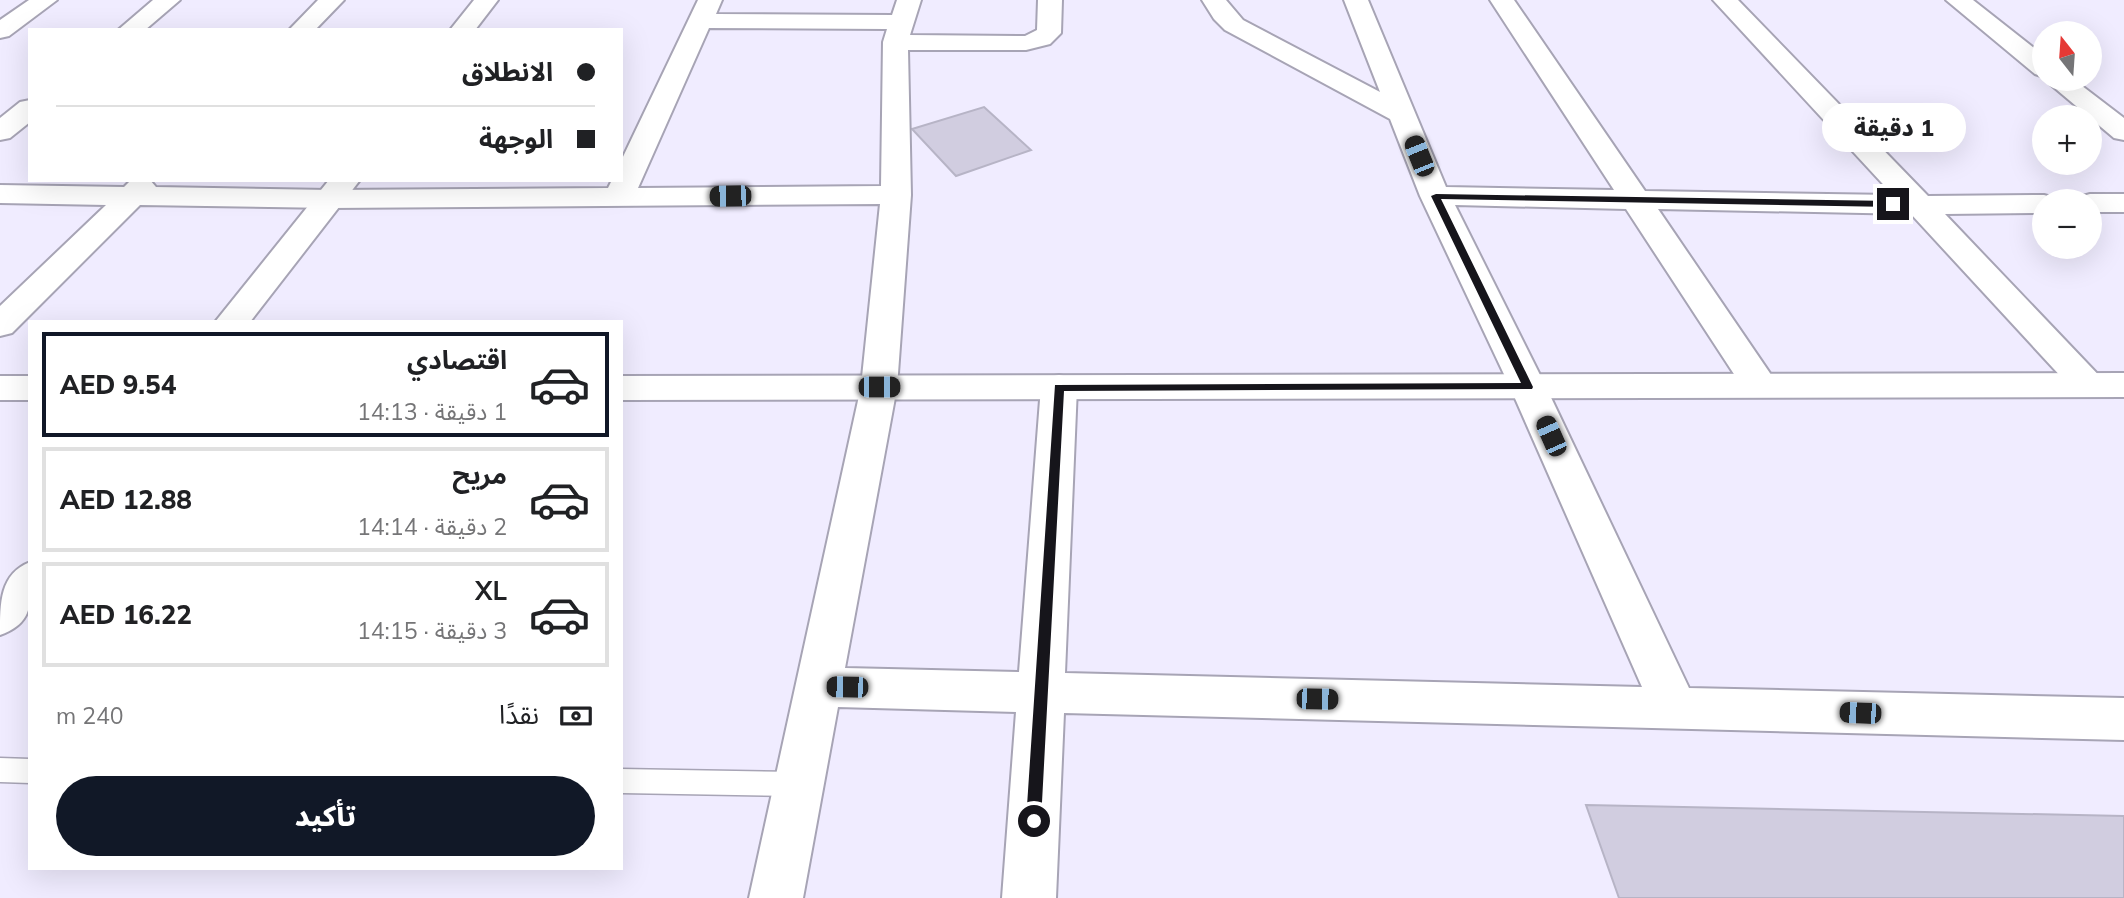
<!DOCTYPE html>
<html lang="ar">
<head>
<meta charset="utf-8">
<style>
  body { margin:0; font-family:Mulish,"Noto Sans Arabic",sans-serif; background:#f6f6f6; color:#202124; direction:rtl; height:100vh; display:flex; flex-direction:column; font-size:26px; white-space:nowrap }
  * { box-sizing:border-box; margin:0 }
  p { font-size:23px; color:#757577 }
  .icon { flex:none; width:38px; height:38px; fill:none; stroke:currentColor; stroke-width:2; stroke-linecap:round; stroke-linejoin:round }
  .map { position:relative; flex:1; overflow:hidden; direction:ltr }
  .details { position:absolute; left:28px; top:320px; width:595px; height:550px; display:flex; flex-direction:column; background:#fff; border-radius:0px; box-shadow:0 7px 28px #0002; direction:rtl }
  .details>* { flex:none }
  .hud { position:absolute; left:28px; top:28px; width:595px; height:154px; border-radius:0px; box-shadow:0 7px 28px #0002; direction:rtl; display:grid; align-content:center; height:154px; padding:0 28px; background:#fff }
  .needle { width:46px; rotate:343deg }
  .buttons { position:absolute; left:2032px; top:21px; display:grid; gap:14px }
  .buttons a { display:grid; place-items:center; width:70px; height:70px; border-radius:50%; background:#fff; box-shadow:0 7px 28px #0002; font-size:35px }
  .end { position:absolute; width:32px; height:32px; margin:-16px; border:9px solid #16151b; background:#fff; box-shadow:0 0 0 4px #fff }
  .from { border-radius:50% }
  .bubble { position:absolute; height:49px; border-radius:24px; background:#fff; box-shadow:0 7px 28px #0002; font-size:23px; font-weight:800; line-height:49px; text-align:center; direction:rtl }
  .car { position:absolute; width:21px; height:42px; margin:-21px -10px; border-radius:9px; box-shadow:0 0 5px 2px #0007; background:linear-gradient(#222 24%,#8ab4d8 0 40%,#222 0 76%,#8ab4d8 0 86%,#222 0) }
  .hud b { display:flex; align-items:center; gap:24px; height:66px; font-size:26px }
  .hud b+b { border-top:2px solid #e0e0e0 }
  .hud i { width:18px; height:18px; background:#202124 }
  ul { padding:12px 0 0; list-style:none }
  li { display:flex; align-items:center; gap:21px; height:105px; margin:0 14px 10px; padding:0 14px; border:4px solid #e0e0e0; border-radius:0px }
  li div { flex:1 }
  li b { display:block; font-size:26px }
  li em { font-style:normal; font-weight:800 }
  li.active { border-color:#111827 }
  li>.icon { width:63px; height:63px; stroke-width:1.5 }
  .pay { display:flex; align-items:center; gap:18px; height:77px; padding:0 28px; font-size:26px }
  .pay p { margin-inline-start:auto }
  .action { display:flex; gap:14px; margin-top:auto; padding:14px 28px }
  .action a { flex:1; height:80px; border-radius:42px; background:#111827; color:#fff; font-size:28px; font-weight:800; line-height:80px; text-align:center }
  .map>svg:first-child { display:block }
</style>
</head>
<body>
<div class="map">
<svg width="2124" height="898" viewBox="0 0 2124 898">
  <rect width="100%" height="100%" fill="#f0ecff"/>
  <path fill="#d1cde0" stroke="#b7b4c6" stroke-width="2" d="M984 107 1031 150 956 176 912 129Z
    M1586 805 2124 816V898H1619Z"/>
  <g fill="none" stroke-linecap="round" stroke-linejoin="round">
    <g stroke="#a7a4b5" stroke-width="3">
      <path id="service" d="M0 758 30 759V783L0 782Z
        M621 769 799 772 809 775 813 784 809 793 799 796 621 793Z"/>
    </g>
    <g stroke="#a7a4b5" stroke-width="4">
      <path id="minor" d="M29 0H57L9 36 0 38V20Z
        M153 0H180L145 30H118Z
        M318 0H344L315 30H289Z
        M698 0H722L716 14 892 15 897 0H921L910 35 1025 36 1037 30 1038 0H1062L1061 33 1050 44 1026 50H908L911 195 897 387 845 668 1019 672 1041 387 1046 378 1059 375 1072 378 1077 387 1065 673 1642 687 1510 387 1420 196 1390 119 1225 30 1214 19 1202 0H1226L1243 20 1380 92 1344 0H1368L1446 187 1614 190 1490 0H1514L1645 191 1893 195 1713 0H1738L1928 196 2044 195 2055 198 2057 201H2044V213L1945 214 2108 385 2103 394 2090 397 2077 394 1911 214 1658 209 1778 385 1773 394 1760 397 1747 394 1626 209 1455 205 1546 387 1689 688 2124 698V740L1064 713 1056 898H1002L1016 712 838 707 803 898H749L861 387 880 204 330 208 140 205 12 333 0 336V306L106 205 0 203V185L124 187 130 181 150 180 156 187 330 190 608 188 612 180H621V161ZM709 28 887 29 883 42 881 186 638 188Z
        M1946 0H1973L2044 56V77L2035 74Z
        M2044 79H2073L2124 118V140L2114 138Z
        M30 100V122L10 138 0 140V118L20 102Z
        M2090 194H2124V212H2090V201H2076L2079 197Z"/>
    </g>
    <g stroke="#a7a4b5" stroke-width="4">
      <path id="tertiary" d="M474 0H498L475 30H450Z
        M329 180H360L250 322H215Z
        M2124 373V397L621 400V376Z
        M0 376H30V400H0Z
        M30 562C30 595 38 622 0 635 0 602 0 574 30 562Z"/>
    </g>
    <use href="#service" fill="#fff" fill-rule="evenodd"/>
    <use href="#minor" fill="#fff" fill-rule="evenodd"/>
    <use href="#tertiary" fill="#fff" fill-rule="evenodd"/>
  </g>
  <path fill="#16151b" d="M1436 194 1893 201 1898 204 1893 207 1441 199 1533 387 1532 389 1064 391 1041 821 1039 826H1028L1026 821 1055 385 1521 383 1431 196Z"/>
</svg>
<div class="buttons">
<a><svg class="needle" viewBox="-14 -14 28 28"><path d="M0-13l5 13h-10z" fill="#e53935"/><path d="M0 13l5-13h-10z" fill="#757577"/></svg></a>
<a>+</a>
<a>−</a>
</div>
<i class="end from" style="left:1034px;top:821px"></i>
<i class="end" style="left:1893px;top:204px"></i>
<div class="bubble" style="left:1822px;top:103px;width:144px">1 دقيقة</div>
<i class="car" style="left:1419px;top:156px;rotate:338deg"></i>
<i class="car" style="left:730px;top:196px;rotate:269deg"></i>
<i class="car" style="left:879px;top:387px;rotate:90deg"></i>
<i class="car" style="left:1551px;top:436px;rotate:336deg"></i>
<i class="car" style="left:847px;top:687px;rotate:271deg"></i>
<i class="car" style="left:1317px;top:699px;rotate:91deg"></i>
<i class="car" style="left:1860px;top:713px;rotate:272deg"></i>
<div class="hud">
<b><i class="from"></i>الانطلاق</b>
<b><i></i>الوجهة</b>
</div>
<section class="details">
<ul>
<li class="active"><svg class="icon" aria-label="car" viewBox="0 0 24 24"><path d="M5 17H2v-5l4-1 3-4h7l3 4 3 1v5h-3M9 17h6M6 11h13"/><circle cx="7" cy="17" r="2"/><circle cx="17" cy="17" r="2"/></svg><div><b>اقتصادي</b><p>1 دقيقة · 14:13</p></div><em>AED 9.54</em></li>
<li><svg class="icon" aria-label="car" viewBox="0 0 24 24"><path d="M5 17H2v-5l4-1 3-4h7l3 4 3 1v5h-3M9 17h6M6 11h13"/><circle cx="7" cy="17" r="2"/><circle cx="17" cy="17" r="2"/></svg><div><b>مريح</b><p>2 دقيقة · 14:14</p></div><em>AED 12.88</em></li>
<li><svg class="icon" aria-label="car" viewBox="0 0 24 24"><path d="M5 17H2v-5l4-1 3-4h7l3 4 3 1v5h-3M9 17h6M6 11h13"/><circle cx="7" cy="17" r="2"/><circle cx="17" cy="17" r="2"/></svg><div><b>XL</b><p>3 دقيقة · 14:15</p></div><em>AED 16.22</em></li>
</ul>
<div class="pay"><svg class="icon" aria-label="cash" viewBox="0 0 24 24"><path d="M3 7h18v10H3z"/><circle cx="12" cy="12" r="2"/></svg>نقدًا<p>240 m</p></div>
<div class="action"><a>تأكيد</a></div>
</section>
</div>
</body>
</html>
